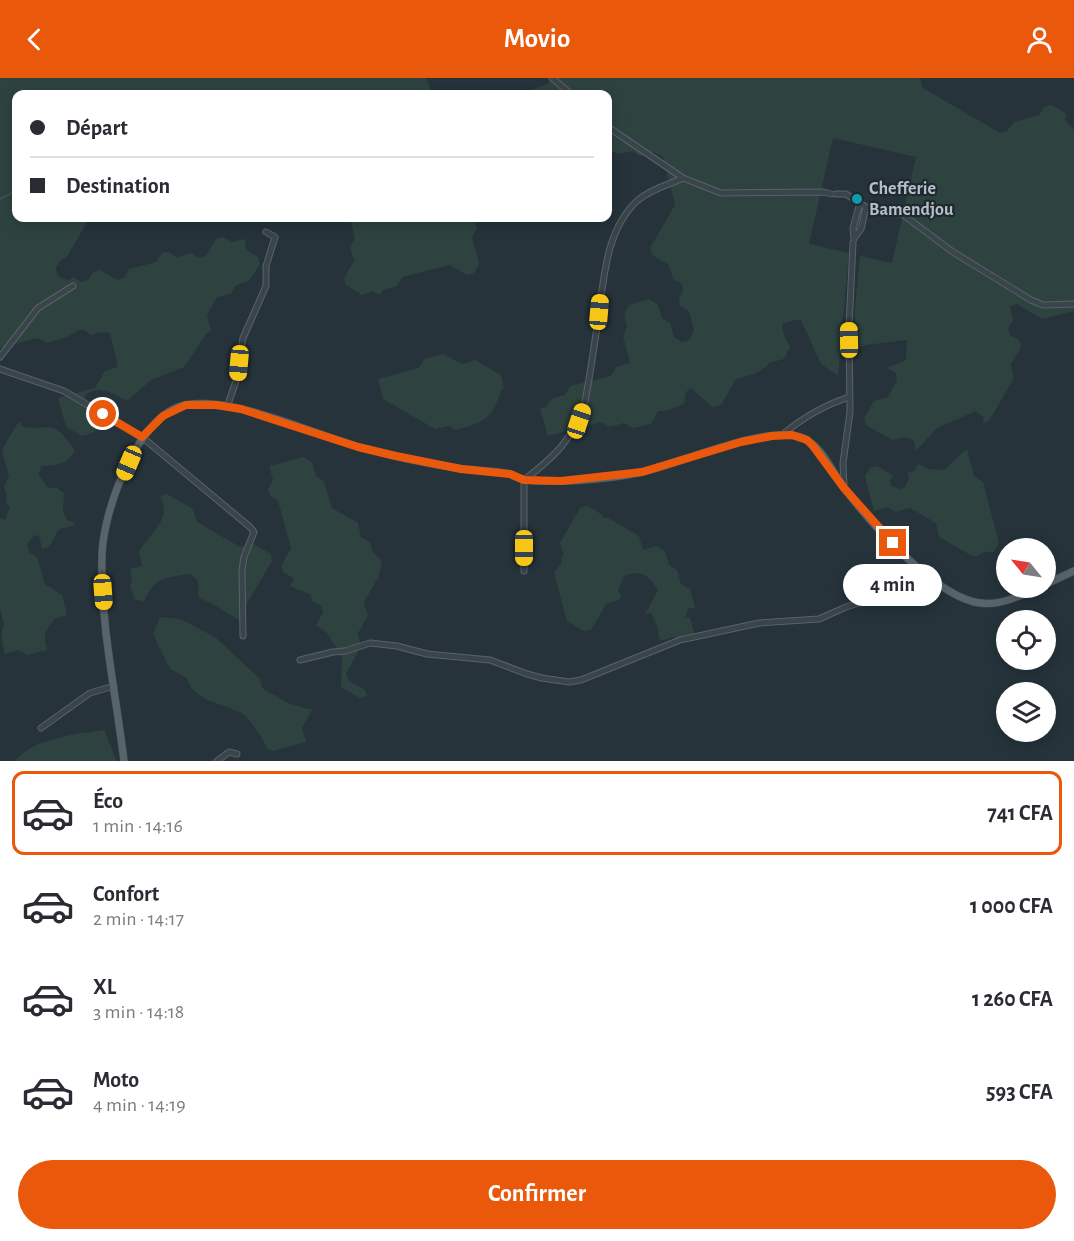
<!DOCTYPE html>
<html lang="fr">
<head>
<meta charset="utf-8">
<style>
  body { margin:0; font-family:"Alegreya Sans",sans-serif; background:#f7f7f7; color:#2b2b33; height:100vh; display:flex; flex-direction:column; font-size:22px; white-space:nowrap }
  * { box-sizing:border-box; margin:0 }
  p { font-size:20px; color:#7c7c81 }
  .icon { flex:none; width:33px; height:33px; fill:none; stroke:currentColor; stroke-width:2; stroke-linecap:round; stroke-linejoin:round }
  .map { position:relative; height:683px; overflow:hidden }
  .drawer { display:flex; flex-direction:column; background:#fff; flex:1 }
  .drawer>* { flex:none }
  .hud { position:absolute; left:12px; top:12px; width:600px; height:132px; border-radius:12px; box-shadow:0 3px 15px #0003; display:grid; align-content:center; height:132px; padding:0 18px; background:#fff }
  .needle { width:39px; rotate:300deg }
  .fabs { position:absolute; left:996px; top:460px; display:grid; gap:12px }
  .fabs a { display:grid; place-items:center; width:60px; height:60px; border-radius:50%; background:#fff; box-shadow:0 3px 15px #0003; font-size:30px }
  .end { position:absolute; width:27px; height:27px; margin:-14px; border:8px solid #ea580c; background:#fff; box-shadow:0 0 0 3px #fff }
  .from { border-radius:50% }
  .bubble { position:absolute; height:42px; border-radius:21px; background:#fff; box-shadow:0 3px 15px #0003; font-size:20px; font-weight:700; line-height:42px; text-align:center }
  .car { position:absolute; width:18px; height:36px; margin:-18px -9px; border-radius:8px; box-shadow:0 0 4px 2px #0007; background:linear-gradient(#f5c518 24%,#345 0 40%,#f5c518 0 76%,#345 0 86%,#f5c518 0) }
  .hud b { display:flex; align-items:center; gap:21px; height:57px; font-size:22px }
  .hud b+b { border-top:2px solid #e1e1e2 }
  .hud i { width:15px; height:15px; background:#2b2b33 }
  ul { padding:10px 0 0; list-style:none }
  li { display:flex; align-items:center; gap:18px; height:84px; margin:0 12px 9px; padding:0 6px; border:3px solid transparent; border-radius:12px }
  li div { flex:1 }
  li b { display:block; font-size:22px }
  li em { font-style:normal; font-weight:700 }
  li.on { border-color:#ea580c }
  li>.icon { width:54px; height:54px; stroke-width:1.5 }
  .primary-button { display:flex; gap:12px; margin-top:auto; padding:12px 18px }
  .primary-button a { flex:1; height:69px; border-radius:36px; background:#ea580c; color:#fff; font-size:24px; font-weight:700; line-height:69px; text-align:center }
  header { display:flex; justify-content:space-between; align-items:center; height:78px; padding:0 18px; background:#ea580c; color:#fff; font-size:27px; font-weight:700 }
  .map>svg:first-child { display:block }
</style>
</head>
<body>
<header><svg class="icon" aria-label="back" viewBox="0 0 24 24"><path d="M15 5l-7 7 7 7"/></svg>Movio<svg class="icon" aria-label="person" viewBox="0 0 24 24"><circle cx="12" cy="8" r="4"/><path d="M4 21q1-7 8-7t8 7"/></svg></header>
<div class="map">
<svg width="1074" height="683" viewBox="0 0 1074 683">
  <rect width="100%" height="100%" fill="#26333b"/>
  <path fill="#2e433f" d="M0 0H426L433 16H16V140H104L87 144 67 179 60 183 56 190C58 200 60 200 70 202L73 199 82 204 88 202 93 194 100 192 118 202 124 200 129 191 156 184 162 175 168 174 177 179 191 175 199 180 206 178 216 161 223 159 232 164 245 161 246 172 258 179 260 186 249 203 236 207 231 216 217 219 207 237 211 253 206 256 184 289 151 302 127 323C113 316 100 306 85 317L84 326 97 340 100 349 92 355 82 358 66 349 58 320 95 310 105 293 118 289 110 255 100 254 91 257 84 252H79L67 259 46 265 38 260 0 270Z
    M552 0H920L923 10 1000 55 1007 53 1014 44 1039 37 1044 29 1051 27 1067 36 1065 42 1074 52V233L1042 241 1017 226 1010 228 1013 242 1008 251 1010 257 1019 262 1021 269 1011 286 1014 300 989 343 983 345 984 340 976 333 937 350 916 373 914 363 905 359 892 362 866 347 864 340 874 323 888 319 897 302 896 295 887 290 906 282 907 262 866 267 854 272 855 231 860 178 892 185 916 79 833 60 809 166 849 175 838 298 821 286 801 242H795L782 246 784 258 790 269 784 281 769 285C762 295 748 298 736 301L721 327 712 329 691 310 686 314 684 326 665 333H658L651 346 632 350 624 345 610 349 601 344 548 358 540 331 546 329 551 321 565 317 570 308 611 298 616 289 630 285 623 258 627 249 624 236 629 227 649 221 658 227 662 240 670 245 674 259 682 264 689 262 694 253 689 233 680 228 679 221 683 212 682 206 673 201 669 187 652 177 650 170 675 127 663 79 654 74 640 78 632 73 618 76 608 72V16H522L549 5Z
    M350 140H474L477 150 472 159 479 186 474 195 467 197 450 187 402 199 397 208 383 212 380 217 372 213 362 217 346 207 344 200 354 183 350 169 355 161Z
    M444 276 462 286 475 282 501 297 504 310 502 311C491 342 486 343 456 352L449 348 435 351 383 321 378 301 419 290 424 281Z
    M21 344V348C35 353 49 345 59 353 65 358 70 366 75 372 68 387 58 387 42 388L38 396 48 410H57L64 415 63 434 68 443 75 444 73 448 59 451 49 469 42 471 39 457 32 459 27 467 29 474 37 479 45 506 62 517 67 537 54 541C44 557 43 554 47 572L27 577 18 572 5 576C2 564 0 557 4 546L0 531V440L5 442 10 429 6 424 7 421 4 408 9 399 2 372 17 346Z
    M967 371 974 398 983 404 999 465 994 474H984L974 479 939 459 936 445 910 430 896 434 887 429 874 433 865 398 870 390 876 388 893 397 890 402 891 408 901 411 905 409 909 401 907 395 914 393 918 386 928 391 944 392Z
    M304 379 312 384 316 398 324 403 332 430 358 445 361 459 370 464 372 473 382 483 379 498 364 524 368 538 358 555 361 569 346 595 348 602 365 612 367 618 360 620 341 609 342 579 327 555 316 547 323 535 321 528 312 523 311 517 290 508 294 501 283 494 281 488 291 470 278 423 270 417 268 411 273 402 269 388Z
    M167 416 193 431 197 444 240 469 253 466 271 476 272 483 242 534 245 544C226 537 219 527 199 520L198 503 191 496C165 500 155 498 144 524L135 521 130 508 132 505 130 491 142 488 139 474C149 456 173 442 160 418Z
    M587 428 603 437V440H608L639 458 643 472 656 468 665 473 669 487 677 492 681 506 690 511 695 530H689L685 539 690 540 694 554 689 562 682 564 673 559 660 563 657 548 651 535 645 537 658 512C648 497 642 491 624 498L618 512 621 519 619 522 606 526 591 552 584 553 567 543 554 495 562 484 561 479 564 478 560 465 580 430Z
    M160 539 180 541 215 559 260 601 262 610 290 626 312 632 302 650 306 664 272 673 267 670C264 663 250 640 243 636 224 625 193 624 187 600L170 591 153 556Z
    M104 652 117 683H15C33 660 77 656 104 652Z"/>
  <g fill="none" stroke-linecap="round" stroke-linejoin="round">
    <path stroke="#3e5462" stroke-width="1.5" d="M0 121 10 116 16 111"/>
    <g stroke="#586269" stroke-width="7">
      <path id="minor" d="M552 0 571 16
        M683 100 721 115 824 114 831 116
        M836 116H846L866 129 876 133 902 136 953 174 1031 222 1043 227 1074 226
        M855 159 861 151 866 129
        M854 161 853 150 860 125
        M0 279 38 230 73 208
        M0 291 64 313 142 359 250 449 254 454 244 479 242 492 243 558
        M227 329 237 300 243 260 266 208V188L275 159 266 154
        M782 357C801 341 825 327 849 319
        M844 408 843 385 850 334 849 249 853 165
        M524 493V402C554 379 573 362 585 324 590 297 594 270 598 242 604 202 605 152 638 122 651 111 668 107 683 100L608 49
        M300 582 333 574 345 573 370 565 397 568 427 576 490 582 527 596 542 600 569 604 581 602 680 562 759 545 819 541 846 529 930 502
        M41 650 90 615 114 608
        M217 683 229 674 237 676"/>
    </g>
    <g stroke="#465057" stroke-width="8">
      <path id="major" d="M1046 506 1074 493
        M124 683C116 616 100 545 102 477 103 434 137 337 185 327 230 317 313 356 359 369 391 378 424 385 457 390 474 393 493 392 510 396 514 397 518 400 522 401 534 404 550 403 562 403 584 403 620 399 642 394 679 386 770 345 803 360 823 369 833 396 845 411 871 446 937 520 980 525 1000 528 1020 518 1037 510"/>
    </g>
    <use href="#minor" stroke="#3a444b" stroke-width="5"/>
    <use href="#major" stroke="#58646b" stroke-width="7"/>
  </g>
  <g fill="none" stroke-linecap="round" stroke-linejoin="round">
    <path stroke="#ea580c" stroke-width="8" d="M103 336 142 359 163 338 186 327H216L241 331 358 369 396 378 461 391 510 396 524 402 561 403 642 394 741 364 772 358 792 357 807 362 813 368 844 410 893 465"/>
  </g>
  <circle fill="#0f9aa8" stroke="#1f2930" stroke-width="2" cx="857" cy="121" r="6"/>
  <g text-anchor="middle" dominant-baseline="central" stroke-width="4.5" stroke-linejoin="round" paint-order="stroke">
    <g font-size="18" font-weight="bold" fill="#b6bfc7" stroke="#1f2930" text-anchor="start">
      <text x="869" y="111">Chefferie<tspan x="869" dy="21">Bamendjou</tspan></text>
    </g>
  </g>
</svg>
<div class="fabs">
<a><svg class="needle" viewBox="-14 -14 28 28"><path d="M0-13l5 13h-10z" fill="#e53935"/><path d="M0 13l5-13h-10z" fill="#7c7c81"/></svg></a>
<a><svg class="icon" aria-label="locate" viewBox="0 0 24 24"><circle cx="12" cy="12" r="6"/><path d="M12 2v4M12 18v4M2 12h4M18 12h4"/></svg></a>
<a><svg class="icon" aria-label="layers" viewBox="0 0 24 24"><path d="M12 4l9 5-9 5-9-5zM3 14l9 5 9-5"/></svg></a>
</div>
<i class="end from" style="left:103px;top:336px"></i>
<i class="end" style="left:893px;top:465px"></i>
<div class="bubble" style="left:843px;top:486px;width:99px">4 min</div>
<i class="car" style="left:599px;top:234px;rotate:5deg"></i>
<i class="car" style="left:849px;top:262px;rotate:359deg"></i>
<i class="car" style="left:239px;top:285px;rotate:185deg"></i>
<i class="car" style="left:579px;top:343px;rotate:18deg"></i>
<i class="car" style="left:129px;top:385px;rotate:203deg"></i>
<i class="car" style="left:524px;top:470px;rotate:180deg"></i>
<i class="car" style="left:103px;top:514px;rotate:176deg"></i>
<div class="hud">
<b><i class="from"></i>Départ</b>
<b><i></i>Destination</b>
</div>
</div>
<section class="drawer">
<ul>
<li class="on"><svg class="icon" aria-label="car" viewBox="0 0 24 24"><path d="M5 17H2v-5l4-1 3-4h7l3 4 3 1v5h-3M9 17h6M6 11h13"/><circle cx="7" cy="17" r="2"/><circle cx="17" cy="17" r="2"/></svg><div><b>Éco</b><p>1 min · 14:16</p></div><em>741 CFA</em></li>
<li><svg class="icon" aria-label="car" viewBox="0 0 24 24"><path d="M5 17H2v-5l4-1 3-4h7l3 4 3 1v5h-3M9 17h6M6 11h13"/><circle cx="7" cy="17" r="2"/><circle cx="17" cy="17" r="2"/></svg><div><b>Confort</b><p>2 min · 14:17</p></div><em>1 000 CFA</em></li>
<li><svg class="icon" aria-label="car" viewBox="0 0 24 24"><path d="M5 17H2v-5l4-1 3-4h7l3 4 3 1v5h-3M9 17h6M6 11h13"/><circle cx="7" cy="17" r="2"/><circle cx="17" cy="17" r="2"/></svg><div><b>XL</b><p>3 min · 14:18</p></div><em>1 260 CFA</em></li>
<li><svg class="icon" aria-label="car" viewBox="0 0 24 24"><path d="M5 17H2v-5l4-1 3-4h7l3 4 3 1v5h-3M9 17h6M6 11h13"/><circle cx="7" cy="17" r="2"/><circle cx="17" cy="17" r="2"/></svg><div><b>Moto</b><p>4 min · 14:19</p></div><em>593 CFA</em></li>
</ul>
<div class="primary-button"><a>Confirmer</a></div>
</section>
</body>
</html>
